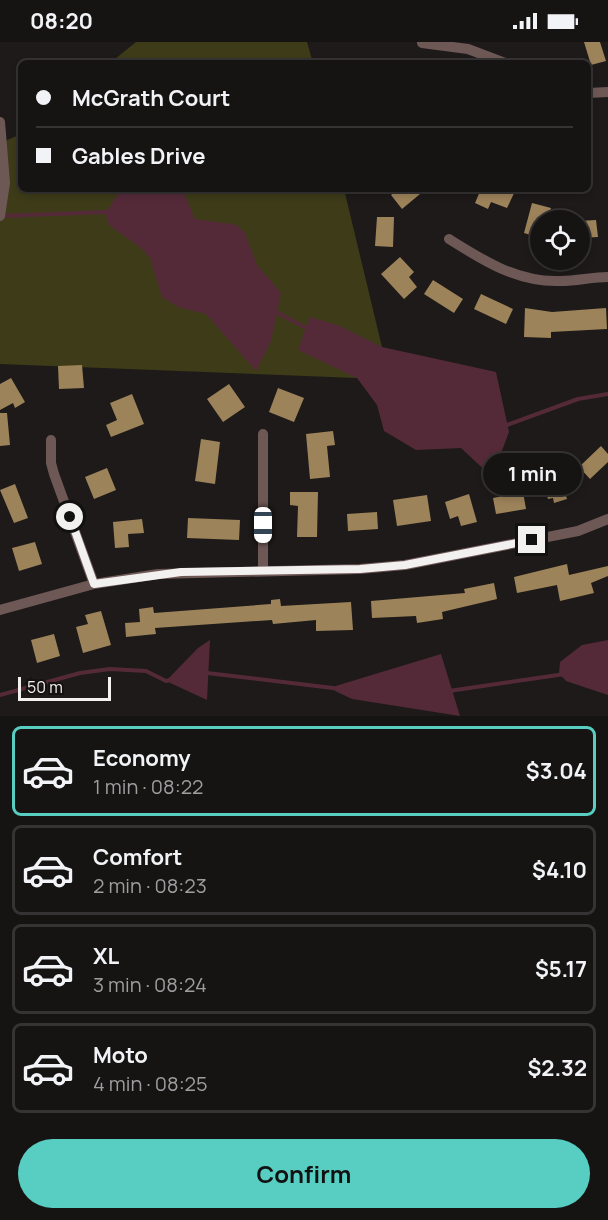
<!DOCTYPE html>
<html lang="en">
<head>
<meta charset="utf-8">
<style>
  body { margin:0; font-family:Manrope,sans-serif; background:#1f1d1c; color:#f1f3f6; height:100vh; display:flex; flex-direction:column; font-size:22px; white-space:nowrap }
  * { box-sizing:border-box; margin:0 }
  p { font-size:20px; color:#9e9ea0 }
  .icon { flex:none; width:33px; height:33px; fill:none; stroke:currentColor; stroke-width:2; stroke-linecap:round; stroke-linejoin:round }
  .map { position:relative; height:674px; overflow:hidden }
  .side { display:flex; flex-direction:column; background:#161413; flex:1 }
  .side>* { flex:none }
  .banner { position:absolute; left:18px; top:18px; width:573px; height:132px; border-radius:9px; box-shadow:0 3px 9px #0003,0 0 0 2px #353333; display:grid; align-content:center; height:132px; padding:0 18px; background:#161413 }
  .controls { position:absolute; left:530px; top:168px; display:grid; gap:12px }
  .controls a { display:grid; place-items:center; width:60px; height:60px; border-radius:50%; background:#161413; box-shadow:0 3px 9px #0003,0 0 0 2px #353333; font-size:30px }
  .scale { position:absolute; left:18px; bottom:15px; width:93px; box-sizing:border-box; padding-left:6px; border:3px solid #f3f1f0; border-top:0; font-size:16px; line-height:21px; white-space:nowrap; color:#f3f1f0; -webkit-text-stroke:4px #141110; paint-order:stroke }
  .end { position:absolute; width:27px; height:27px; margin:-14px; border:8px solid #f3f1f0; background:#111; box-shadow:0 0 0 3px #111 }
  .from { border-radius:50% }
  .bubble { position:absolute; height:42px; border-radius:21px; background:#161413; box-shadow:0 3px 9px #0003,0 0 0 2px #353333; font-size:20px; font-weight:700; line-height:42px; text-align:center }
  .car { position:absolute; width:18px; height:36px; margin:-18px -9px; border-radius:8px; box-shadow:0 0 4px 2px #0007; background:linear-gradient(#fff 24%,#345 0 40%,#fff 0 76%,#345 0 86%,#fff 0) }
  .banner b { display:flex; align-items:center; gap:21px; height:57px; font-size:22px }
  .banner b+b { border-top:2px solid #353333 }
  .banner i { width:15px; height:15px; background:#f1f3f6 }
  ul { padding:10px 0 0; list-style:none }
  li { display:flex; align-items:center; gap:18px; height:90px; margin:0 12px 9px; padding:0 6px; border:3px solid #353333; border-radius:9px }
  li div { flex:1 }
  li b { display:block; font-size:22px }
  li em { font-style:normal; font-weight:700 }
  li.active { border-color:#57cec1 }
  li>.icon { width:54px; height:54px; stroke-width:1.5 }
  .primary-button { display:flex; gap:12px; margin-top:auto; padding:12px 18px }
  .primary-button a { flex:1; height:69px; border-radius:36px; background:#57cec1; color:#111; font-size:24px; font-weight:700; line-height:69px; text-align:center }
  .status { display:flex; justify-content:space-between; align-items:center; height:42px; padding:0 30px; background:#161413; direction:ltr }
  .status svg { height:16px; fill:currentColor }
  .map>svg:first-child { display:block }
</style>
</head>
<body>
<div class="status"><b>08:20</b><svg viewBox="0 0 49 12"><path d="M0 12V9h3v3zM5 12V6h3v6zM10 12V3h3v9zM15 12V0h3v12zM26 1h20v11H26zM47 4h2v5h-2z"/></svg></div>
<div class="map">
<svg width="608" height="674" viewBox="0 0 608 674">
  <rect width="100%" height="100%" fill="#1d1a19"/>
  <path fill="#3d3b18" d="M136 0H307L313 21H110Z
    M19 93 21 120 16 138 21 139V147H344L382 305 356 336 0 322V101Z"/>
  <path fill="#542a39" d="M121 147H182L195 177 237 183 245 191 257 223 281 251 271 299 256 329 206 272 178 265 162 255 150 216 141 206 109 183 105 172Z
    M310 275 340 284 382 305 496 330 509 390 492 435 461 406 416 408 384 389 377 363 357 336 298 308Z
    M210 598 207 658 166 639 198 606Z
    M608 598V653L566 639 559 631 560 620 582 603Z
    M441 612 460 674 352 657 329 646Z"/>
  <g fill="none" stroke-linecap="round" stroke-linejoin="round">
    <path stroke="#542a39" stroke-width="4" d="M2 174 106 170 110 172
      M274 269 310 288
      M503 381 507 383 578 357 608 352
      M207 631 333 646
      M449 649 565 632
      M0 653 80 631 110 627 146 629 166 639 170 638"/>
  </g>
  <path fill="#9d835a" d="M584 0H600L606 19 591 23Z
    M398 147H426L402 167 391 153Z
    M481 147H516L507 166 491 160 488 167 475 161Z
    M532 161 551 166 548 178H540V196L524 191Z
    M377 175H394L393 205 375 204Z
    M596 178 598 195 579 196V179Z
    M400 215 414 230 409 235 417 245 404 257 381 232Z
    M433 238 463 257 454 271 424 252Z
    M481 252 513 267 506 282 474 267Z
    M525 266 552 270 606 266 607 287 551 290V296L524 295Z
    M82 323 84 346 59 347 58 324Z
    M11 336 25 360 15 366 13 361 0 368V342Z
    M229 342 245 365 223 380 207 357Z
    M278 346 304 356 294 380 269 370Z
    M132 352 144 382 111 395 106 383 117 378 110 361Z
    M0 371H7L10 403 0 404Z
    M333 389 335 403 327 404 330 435 310 437 306 392Z
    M201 397 220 400 215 442 195 439Z
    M601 404 608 412V420L590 437 579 425Z
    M107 426 116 448 94 457 85 435Z
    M560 433 567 457 554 461 553 456 548 457 542 438Z
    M15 442 28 476 14 481 0 448Z
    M290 450H318L317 495H297L298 464 290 463Z
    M523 450 526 467 496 472 493 456Z
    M469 452 477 480 461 484 458 474 450 477 445 460Z
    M427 453 431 479 397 484 393 458Z
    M377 470 378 487 348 489 347 472Z
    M188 476 240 478 239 498 187 496Z
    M142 477 144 491 128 492 129 505 115 506 113 480Z
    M35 500 42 522 19 529 12 506Z
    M567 522 569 533 608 524V534L591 541 594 551 560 559 557 543 517 551 514 535Z
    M494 541 497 557 442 570 443 577 417 581 416 574 372 576 371 559 465 551 464 547Z
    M280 557 281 564 351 560 353 588 316 589V578L273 582 272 578 155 586 156 592 126 595 125 581 140 580 139 567 153 565 154 571 271 562V558Z
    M101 569 111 603 83 611 76 585 88 582 85 573Z
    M54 592 60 614 37 621 31 598Z"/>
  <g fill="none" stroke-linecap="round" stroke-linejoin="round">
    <path stroke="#6e5856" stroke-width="10" d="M422 1 468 7 505 21
      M588 51 608 50
      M0 80 5 141 0 174
      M449 197C484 219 518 241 561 239 577 239 592 235 608 235
      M51 398V421L54 432 94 542
      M263 528V392
      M0 568 94 542 158 532 360 527 405 523 578 489 608 477"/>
  </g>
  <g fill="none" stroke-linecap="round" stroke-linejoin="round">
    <path stroke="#f3f1f0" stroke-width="8" d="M70 475 94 542 181 530 360 527 405 523 532 498"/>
  </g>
</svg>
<div class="controls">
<a><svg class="icon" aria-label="locate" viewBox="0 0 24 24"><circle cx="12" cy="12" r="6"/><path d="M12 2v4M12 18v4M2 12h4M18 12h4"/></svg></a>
</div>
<div class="scale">50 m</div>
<i class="end from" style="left:70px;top:475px"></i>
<i class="end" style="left:532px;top:498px"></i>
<div class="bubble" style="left:483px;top:411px;width:99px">1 min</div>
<i class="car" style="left:263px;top:483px;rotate:180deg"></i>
<div class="banner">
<b><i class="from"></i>McGrath Court</b>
<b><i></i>Gables Drive</b>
</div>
</div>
<section class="side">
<ul>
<li class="active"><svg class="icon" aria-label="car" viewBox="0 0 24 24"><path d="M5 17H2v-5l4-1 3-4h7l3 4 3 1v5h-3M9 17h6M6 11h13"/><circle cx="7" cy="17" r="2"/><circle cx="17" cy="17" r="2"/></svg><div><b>Economy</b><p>1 min · 08:22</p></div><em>$3.04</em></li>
<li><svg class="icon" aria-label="car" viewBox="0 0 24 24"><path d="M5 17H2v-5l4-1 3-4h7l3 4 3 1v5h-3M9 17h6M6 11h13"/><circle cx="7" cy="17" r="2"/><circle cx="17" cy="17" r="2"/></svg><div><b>Comfort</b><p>2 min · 08:23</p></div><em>$4.10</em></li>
<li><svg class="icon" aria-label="car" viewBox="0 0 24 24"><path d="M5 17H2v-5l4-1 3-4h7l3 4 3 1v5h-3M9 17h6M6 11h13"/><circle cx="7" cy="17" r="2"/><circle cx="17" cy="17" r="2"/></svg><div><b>XL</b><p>3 min · 08:24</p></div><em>$5.17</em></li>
<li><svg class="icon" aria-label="car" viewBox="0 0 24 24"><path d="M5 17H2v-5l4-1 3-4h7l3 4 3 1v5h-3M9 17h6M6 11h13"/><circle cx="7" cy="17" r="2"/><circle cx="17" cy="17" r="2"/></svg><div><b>Moto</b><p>4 min · 08:25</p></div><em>$2.32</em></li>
</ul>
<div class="primary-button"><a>Confirm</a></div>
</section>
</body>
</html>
